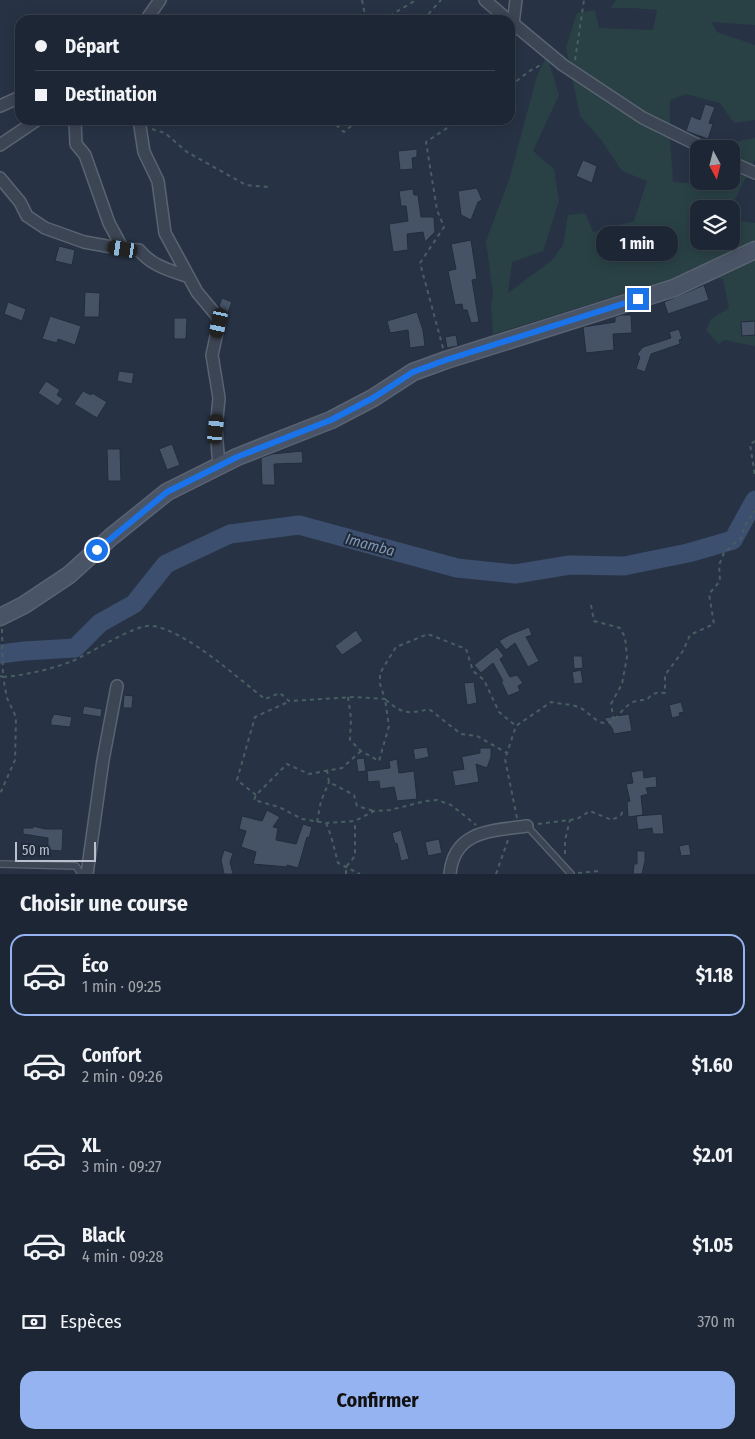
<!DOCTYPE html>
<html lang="fr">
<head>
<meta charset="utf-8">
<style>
  body { margin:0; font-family:"Fira Sans Condensed",sans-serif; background:#2a3240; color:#f1f3f6; height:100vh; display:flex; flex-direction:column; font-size:19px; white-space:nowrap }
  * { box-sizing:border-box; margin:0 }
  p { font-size:16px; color:#a0a5ac }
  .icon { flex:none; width:28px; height:28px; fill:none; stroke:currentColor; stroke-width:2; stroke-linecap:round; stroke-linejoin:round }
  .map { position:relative; height:874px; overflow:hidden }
  .side { display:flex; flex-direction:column; background:#1d2634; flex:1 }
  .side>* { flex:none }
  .banner { position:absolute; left:15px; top:15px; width:500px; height:110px; border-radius:15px; box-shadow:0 2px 12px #0003,0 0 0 1px #3b434f; display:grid; align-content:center; height:110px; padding:0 20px; background:#1d2634 }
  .needle { width:32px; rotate:173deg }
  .controls { position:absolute; left:690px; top:140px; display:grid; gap:10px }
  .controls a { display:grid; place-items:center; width:50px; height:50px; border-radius:10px; background:#1d2634; box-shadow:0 2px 12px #0003,0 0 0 1px #3b434f; font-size:25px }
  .scale { position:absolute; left:15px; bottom:12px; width:81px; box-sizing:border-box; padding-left:5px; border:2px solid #bac1cd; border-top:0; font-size:14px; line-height:18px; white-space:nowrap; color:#bac1cd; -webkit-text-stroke:4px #202a3a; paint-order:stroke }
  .end { position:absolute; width:22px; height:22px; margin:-11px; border:6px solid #1a73e8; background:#fff; box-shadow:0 0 0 2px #fff }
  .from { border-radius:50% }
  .bubble { position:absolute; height:35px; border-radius:15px; background:#1d2634; box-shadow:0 2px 12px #0003,0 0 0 1px #3b434f; font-size:16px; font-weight:700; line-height:35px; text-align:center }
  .car { position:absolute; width:15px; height:30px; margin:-15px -8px; border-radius:6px; box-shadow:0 0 4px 1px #0007; background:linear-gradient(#222 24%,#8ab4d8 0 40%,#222 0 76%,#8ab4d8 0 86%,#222 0) }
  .banner b { display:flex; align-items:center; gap:18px; height:48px; font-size:19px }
  .banner b+b { border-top:1px solid #3b434f }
  .banner i { width:12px; height:12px; background:#f1f3f6 }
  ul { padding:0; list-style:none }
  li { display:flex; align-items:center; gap:15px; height:82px; margin:0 10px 8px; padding:0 10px; border:2px solid transparent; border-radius:15px }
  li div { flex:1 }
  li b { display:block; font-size:19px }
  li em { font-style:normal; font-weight:700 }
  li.current { border-color:#95b2f1 }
  li>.icon { width:45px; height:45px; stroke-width:1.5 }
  h2 { padding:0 20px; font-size:22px; line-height:60px }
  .pay { display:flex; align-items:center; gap:12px; height:55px; padding:0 20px; font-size:19px }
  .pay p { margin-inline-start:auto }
  .primary-button { display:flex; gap:10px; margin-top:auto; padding:10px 20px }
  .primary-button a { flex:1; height:58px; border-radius:15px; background:#95b2f1; color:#111; font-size:20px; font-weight:700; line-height:58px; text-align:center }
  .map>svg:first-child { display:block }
</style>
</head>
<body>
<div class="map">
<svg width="755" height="874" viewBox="0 0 755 874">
  <rect width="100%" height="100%" fill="#273345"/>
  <path fill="#294145" d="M616 0H755V25L711 22 717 32 755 45V120L734 123 720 103 686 94 670 100V140L673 182 689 183 699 175V181H731V149H718L720 145 755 138V160L730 209H699V241H731V220L755 223V346L724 340 719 344 706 330 711 319 729 308 723 279 707 278 652 296 636 290 493 334 491 304 493 295 486 241 509 180 537 76 547 56 559 95 533 151 554 169 559 201 543 251 512 262 508 293 552 260 563 245 568 215 585 213 593 232 634 221 647 181 622 171 602 141 580 116 566 47 577 13 595 10 599 28 653 30 657 10 633 8H611Z"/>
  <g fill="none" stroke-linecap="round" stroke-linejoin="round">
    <path stroke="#3d4f6e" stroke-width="19" d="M0 654 24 651 75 648 100 623 134 604 166 564 230 534 299 525 457 568 515 574 570 565 624 566 688 553 733 540 755 500"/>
  </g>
  <path fill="#465367" stroke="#222c3b" d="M705 104 715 107 709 123 713 124 708 139 686 131 691 116 700 120Z
    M417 149V157L412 158 413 169 400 170 398 151Z
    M583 160 597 166 592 183 576 176Z
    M477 188 482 200 478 202 471 220 461 215 458 191Z
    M413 189 414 195H418L421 217H434L435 232 425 242 423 232 407 234 408 250 393 252 389 224 408 221 406 206H401L399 191Z
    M471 240 477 279 472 280 479 322 471 323 467 310H463L462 304 455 305 448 271 456 269 451 244Z
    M59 246 75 250 72 265 55 261Z
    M704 285 709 300 668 314 664 302Z
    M85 292 100 293 99 317H84Z
    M222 298 232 302 227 315 219 306Z
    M8 302 26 309 22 321 4 314Z
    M417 312 423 330 425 346 410 348 408 330 390 333 387 321Z
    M621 315H631L632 333 613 334 614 350 586 353 583 327 615 322V317Z
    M50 316 81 326 75 345 58 339 57 343 42 339Z
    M174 318H187L186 339H174Z
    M755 321V335L742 336 741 322Z
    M679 329 682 339 679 340 680 344 651 354 645 372 636 369 640 357 637 354 643 347 671 338 669 332Z
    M456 335 458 346 447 348 445 337Z
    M119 371 134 373 132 384 117 381Z
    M46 381 60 390 57 395 63 399 58 406 38 393Z
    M83 391 91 395 92 393 107 402 97 418 74 404Z
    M172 444 180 465 167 470 159 449Z
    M107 449H120L121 481H108Z
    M302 451 303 463 274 464 275 485H262L261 458 272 454Z
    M529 627 532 635 526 637 539 661 528 667 515 643 506 650 499 641 509 635Z
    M356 630 363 641 342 655 335 646Z
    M497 647 504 656 500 659 510 677 517 675 523 683 518 686 520 691 508 696 501 681H503L493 663 481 673 474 665Z
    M573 656H582L583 668 574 669Z
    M581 670 583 683 574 684 572 672Z
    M474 682 477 703 467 705 464 683Z
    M124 695 133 696 132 708H123Z
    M681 702 684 712 679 713 680 716 672 718 669 705Z
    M84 706 102 709 101 717 82 714Z
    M54 714 72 717 70 727 51 725V720Z
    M629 714 632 731 614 734 612 728 604 718Z
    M427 747 429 757 415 760 413 749Z
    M480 748H491V757L487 768 476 764 479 782 455 786 452 771 464 769 462 758 460 757 480 753Z
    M364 758 366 771 358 772 356 759Z
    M397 759 399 773 414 771 417 799 397 801 394 787 380 789 379 781 368 782 367 771 390 768 389 761Z
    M643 770 644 778 656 776 657 787 646 788 648 794 641 796 643 815 636 816 662 814 664 834H653L652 828 638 830 636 816 628 817 627 802 630 801 626 784 633 783 631 772Z
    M267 810 280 817 273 827 278 828 276 840 296 844 303 824 312 827 309 838 307 837 298 868 287 865V867L253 864 256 852 241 847 246 831 239 829 242 816 262 821Z
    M33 826 45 829H63L62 851 48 850V838L23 834V828H33Z
    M401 830 409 859 401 861 397 843 395 844 392 833Z
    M439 839 442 853 428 856 425 842Z
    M689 844 691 855 681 856 679 846Z
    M224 850 233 853 230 862 233 874H224L221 860Z
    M637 851H645V861L642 874H633L634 864H637Z"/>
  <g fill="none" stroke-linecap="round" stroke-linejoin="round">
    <g stroke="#5a6371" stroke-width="8">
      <path id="lane" d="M527 826 571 874
        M0 864 76 866 81 874"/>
    </g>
    <g stroke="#5a6371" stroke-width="14">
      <path id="street" d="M485 0 508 20
        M146 20 160 0
        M510 21 563 65 643 118 706 149
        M513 24 516 0
        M0 106 20 97
        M75 120 76 144 85 155 109 223 123 249 139 250C152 266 169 270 189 277
        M139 120 144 152 158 181 165 233 197 292 217 316 219 323 212 355 219 398 216 429 219 466
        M0 145 37 120
        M731 162 755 173
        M0 178 20 202 27 216 45 228 84 242 123 249
        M87 874 103 760 117 686
        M450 874C454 830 492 831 527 826"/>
    </g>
    <g stroke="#5a6371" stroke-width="19">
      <path id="secondary" d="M0 617 24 605 69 575 111 537 167 492 237 457 331 420 373 398 413 372 446 360 674 288 755 250"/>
    </g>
    <path stroke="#485e61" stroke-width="2" stroke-dasharray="4 4" stroke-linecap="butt" d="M362 0 366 20
      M383 20 416 0
      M423 20 441 0
      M510 51 511 36
      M575 60 584 0
      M510 86 531 70 543 64
      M119 120 128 122
      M321 120 335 124 344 132 358 120
      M152 129 165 133 187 152 246 185 268 187
      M443 348 420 263 444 227 437 210 426 142 459 120
      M755 441 750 444 755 476
      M591 605 594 621 620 628 625 637 627 657 622 684 611 704 614 721
      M2 629 3 677C26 675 48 670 70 662 89 655 135 623 153 626 188 632 236 677 265 699L280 693 289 701 354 697 385 699 380 684V673L396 647 428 634 466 649 473 671 484 680 499 712 516 726
      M0 676 3 677 7 698 16 717 15 760 0 794
      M348 697 351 718 350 740 361 751 379 761 389 726 385 699C401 713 407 715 429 709L461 734 477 736 507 753
      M361 751 342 768 309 774 287 764 256 795 254 800 279 807 302 819 326 823 355 821 374 811 390 810 426 801 437 800 451 805 476 825
      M327 770 329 782 354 795 357 806 374 811
      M256 795 237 780 255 717 288 702
      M517 818 505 759 516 726 551 702C560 704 570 704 578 707 588 710 595 723 605 723 620 724 621 698 647 700 652 693 657 692 665 693V675L683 651 690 635 714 624 709 594 720 581 719 565 724 553 742 537 744 527 755 511
      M317 822 321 801 329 782
      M326 823 331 836 338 863 360 874
      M538 824 577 819 590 811 612 820 621 815 623 810
      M565 854V840L570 820
      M578 873 599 871
      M346 874V867L355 856V822
      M496 874 508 840"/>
    <use href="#lane" stroke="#3c4554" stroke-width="5.5"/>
    <use href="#street" stroke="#3c4554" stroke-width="11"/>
    <use href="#secondary" stroke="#4a5467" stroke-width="16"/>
  </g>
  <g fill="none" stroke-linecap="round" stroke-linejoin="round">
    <path stroke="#1a73e8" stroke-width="6" d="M97 550 167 492 237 457 331 420 373 398 413 372 446 360 638 299"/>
  </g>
  <g text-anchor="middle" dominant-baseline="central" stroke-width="4" stroke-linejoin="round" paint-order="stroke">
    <g font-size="15" font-style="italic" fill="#8195b4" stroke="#202a3a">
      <text transform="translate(370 545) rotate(15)">Imamba</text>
    </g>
  </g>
</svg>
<div class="controls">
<a><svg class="needle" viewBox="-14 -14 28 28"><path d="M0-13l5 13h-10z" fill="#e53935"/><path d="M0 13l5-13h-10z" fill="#a0a5ac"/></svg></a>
<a><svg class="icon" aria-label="layers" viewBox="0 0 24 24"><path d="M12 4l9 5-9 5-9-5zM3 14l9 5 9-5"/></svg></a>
</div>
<div class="scale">50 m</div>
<i class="end from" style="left:97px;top:550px"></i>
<i class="end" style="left:638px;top:299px"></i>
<div class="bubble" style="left:596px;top:226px;width:82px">1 min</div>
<i class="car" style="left:123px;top:249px;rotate:279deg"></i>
<i class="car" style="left:219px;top:323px;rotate:192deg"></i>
<i class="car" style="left:216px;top:429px;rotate:6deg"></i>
<div class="banner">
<b><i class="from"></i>Départ</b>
<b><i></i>Destination</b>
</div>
</div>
<section class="side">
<h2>Choisir une course</h2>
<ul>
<li class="current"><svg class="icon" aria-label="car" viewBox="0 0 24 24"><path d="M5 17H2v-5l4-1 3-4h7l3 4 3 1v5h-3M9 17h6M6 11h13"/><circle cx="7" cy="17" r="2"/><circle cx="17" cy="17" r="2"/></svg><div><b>Éco</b><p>1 min · 09:25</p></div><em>$1.18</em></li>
<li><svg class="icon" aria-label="car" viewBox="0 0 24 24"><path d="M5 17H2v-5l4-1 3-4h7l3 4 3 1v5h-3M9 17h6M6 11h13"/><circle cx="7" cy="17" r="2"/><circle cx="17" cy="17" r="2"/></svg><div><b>Confort</b><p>2 min · 09:26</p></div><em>$1.60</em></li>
<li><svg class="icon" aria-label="car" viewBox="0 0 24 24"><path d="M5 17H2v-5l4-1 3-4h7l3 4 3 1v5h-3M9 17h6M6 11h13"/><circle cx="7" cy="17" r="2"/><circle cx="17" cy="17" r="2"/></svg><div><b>XL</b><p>3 min · 09:27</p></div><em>$2.01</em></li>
<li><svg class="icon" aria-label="car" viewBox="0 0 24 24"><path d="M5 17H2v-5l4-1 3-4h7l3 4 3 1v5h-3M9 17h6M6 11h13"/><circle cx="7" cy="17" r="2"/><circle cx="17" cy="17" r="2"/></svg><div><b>Black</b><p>4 min · 09:28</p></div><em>$1.05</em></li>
</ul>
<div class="pay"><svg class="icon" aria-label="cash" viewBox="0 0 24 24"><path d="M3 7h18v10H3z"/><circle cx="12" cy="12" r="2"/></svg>Espèces<p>370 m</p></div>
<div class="primary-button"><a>Confirmer</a></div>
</section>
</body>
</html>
